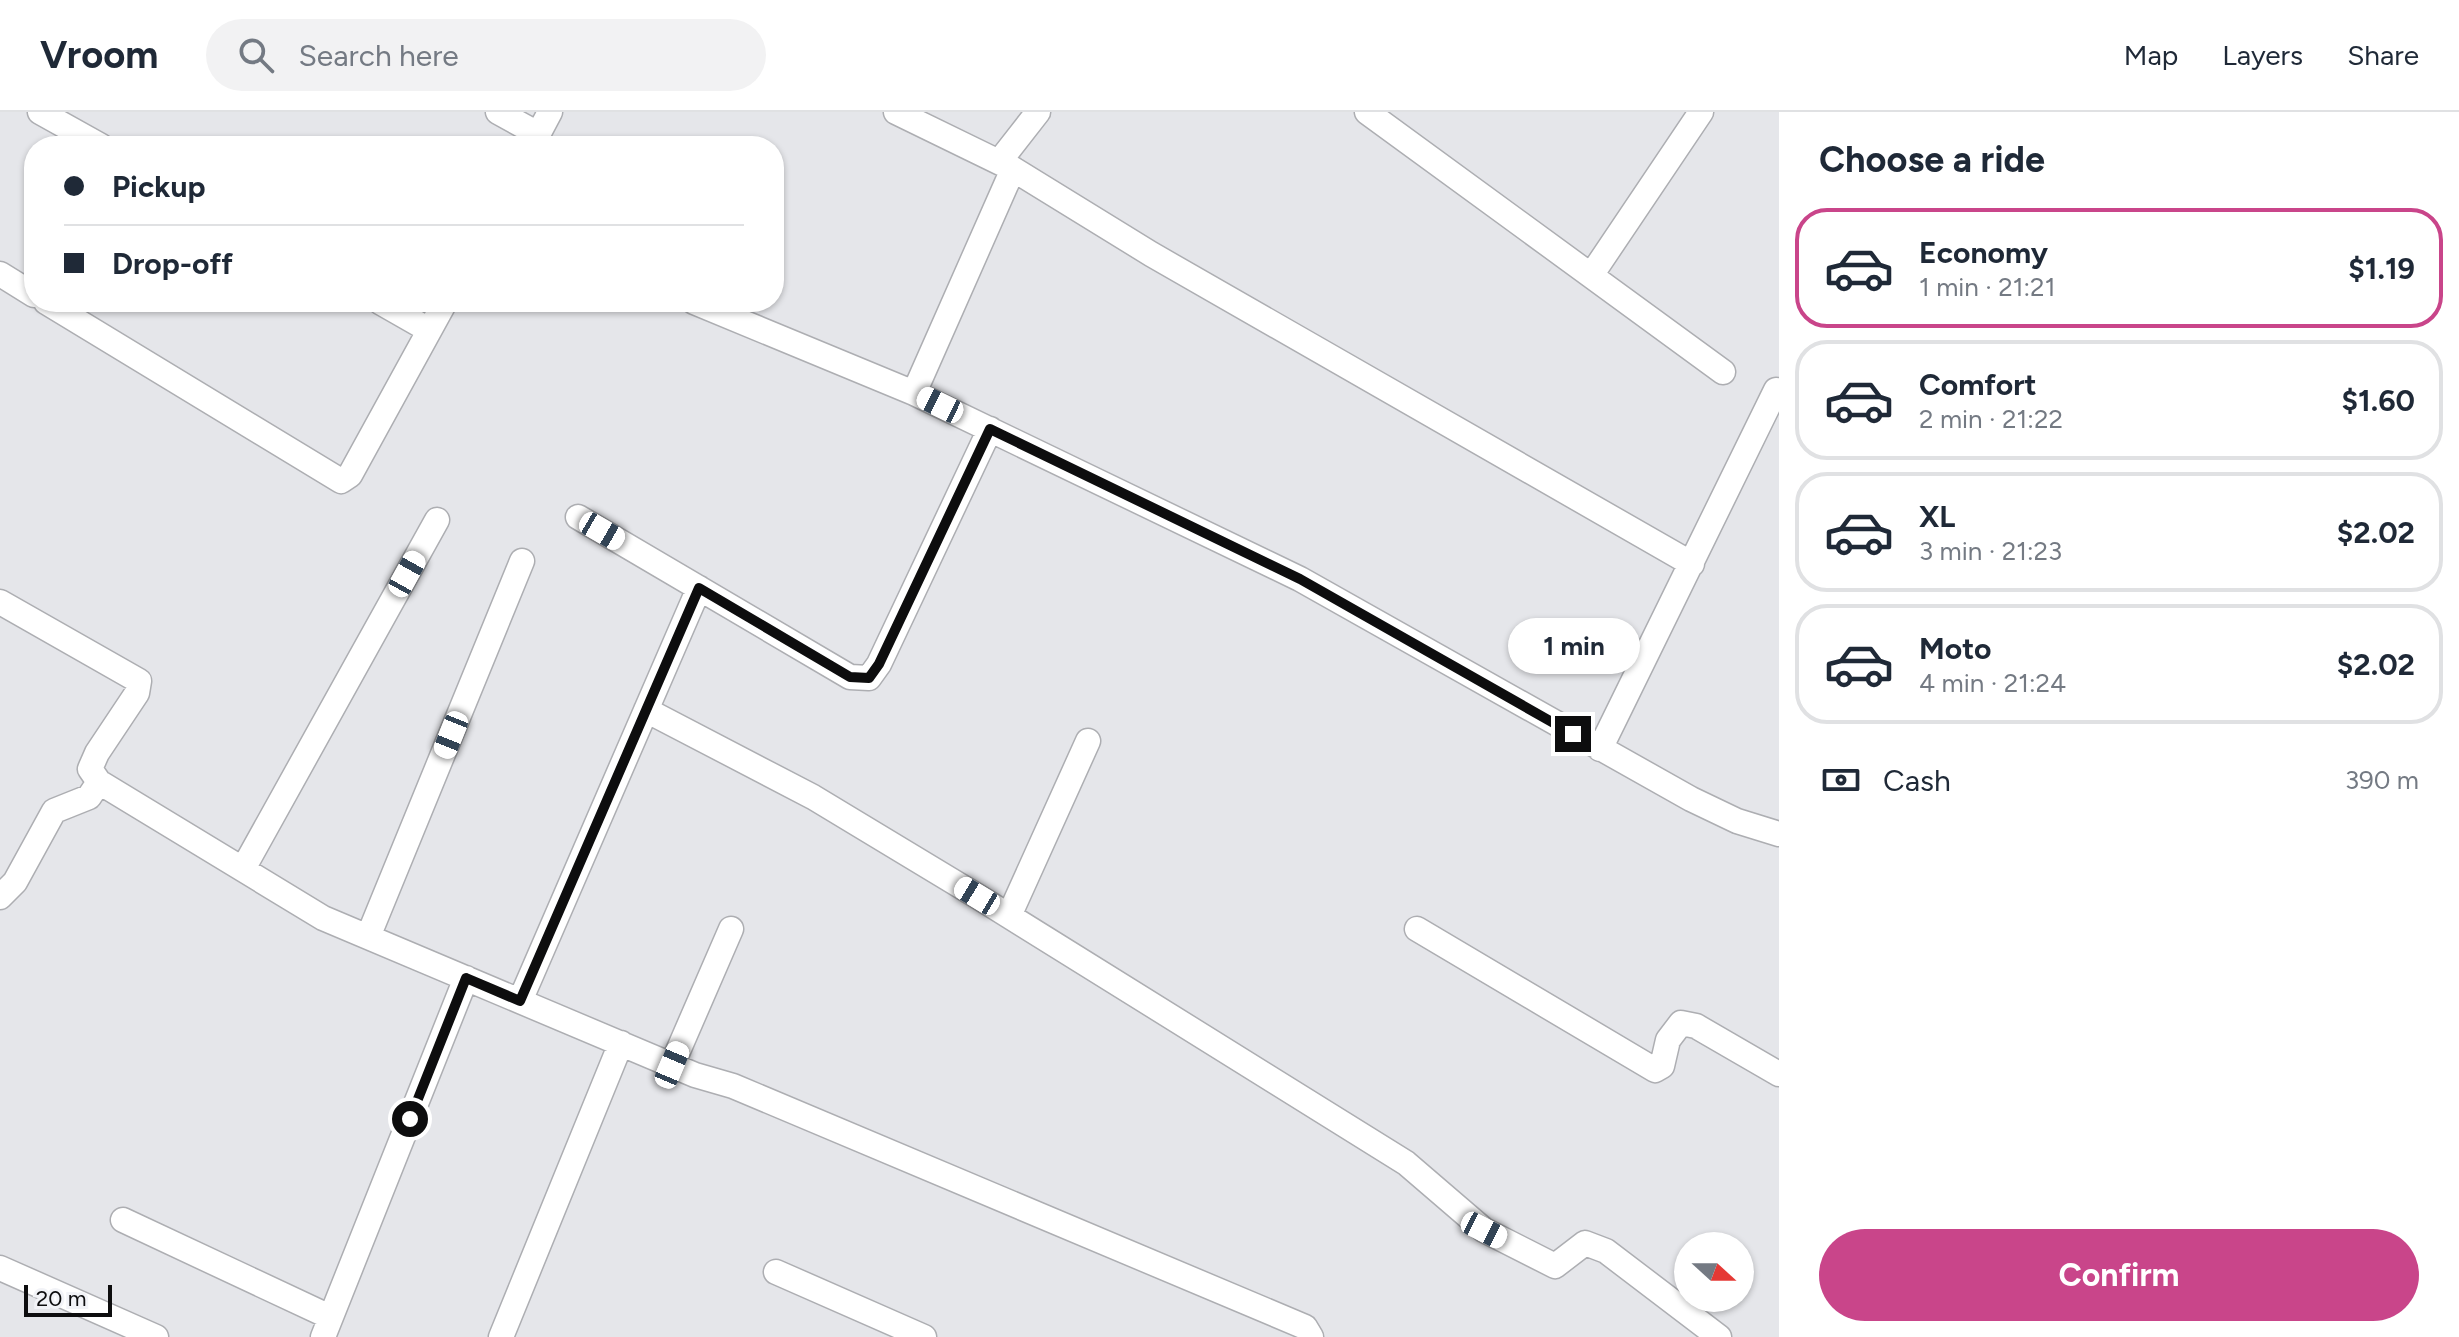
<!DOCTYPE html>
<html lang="en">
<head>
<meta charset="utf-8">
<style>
  body { margin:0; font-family:Figtree,sans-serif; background:#f2f2f3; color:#1f2937; height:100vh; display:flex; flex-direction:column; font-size:30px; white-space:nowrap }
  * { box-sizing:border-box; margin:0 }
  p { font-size:26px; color:#747a83 }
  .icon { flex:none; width:44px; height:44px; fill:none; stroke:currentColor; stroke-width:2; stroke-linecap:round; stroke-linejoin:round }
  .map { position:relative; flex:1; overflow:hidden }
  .panel { display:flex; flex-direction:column; background:#fff; width:680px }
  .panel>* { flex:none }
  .banner { position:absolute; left:24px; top:24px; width:760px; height:176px; border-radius:32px; box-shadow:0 2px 6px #0004; display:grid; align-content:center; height:176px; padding:0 40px; background:#fff }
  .needle { width:52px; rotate:111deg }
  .tools { position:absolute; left:1674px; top:1120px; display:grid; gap:16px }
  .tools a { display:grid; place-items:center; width:80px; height:80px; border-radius:50%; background:#fff; box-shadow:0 2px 6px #0004; font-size:40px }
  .scale { position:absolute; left:24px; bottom:20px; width:88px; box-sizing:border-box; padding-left:8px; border:4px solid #0d0d0e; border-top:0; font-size:22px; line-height:28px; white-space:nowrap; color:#0d0d0e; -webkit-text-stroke:6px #f2f3f7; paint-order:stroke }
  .end { position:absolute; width:36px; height:36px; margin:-18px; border:10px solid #0d0d0e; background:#fff; box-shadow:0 0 0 4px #fff }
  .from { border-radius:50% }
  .bubble { position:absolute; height:56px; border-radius:28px; background:#fff; box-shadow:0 2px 6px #0004; font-size:26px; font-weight:700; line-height:56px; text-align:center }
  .car { position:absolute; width:24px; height:48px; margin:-24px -12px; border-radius:10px; box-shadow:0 0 6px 2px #0007; background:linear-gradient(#fff 24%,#345 0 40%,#fff 0 76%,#345 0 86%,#fff 0) }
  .banner b { display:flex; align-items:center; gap:28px; height:76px; font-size:30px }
  .banner b+b { border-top:2px solid #e0e1e3 }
  .banner i { width:20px; height:20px; background:#1f2937 }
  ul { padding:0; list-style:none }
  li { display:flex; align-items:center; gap:24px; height:120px; margin:0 16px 12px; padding:0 24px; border:4px solid #e0e1e3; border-radius:32px }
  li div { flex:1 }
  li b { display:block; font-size:30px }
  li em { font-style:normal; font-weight:700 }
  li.active { border-color:#c9458a }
  li>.icon { width:72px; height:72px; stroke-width:1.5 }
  h2 { padding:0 40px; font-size:36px; line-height:96px }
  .pay { display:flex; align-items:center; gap:20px; height:88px; padding:0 40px; font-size:30px }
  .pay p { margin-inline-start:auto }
  .action { display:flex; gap:16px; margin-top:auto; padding:16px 40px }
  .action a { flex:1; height:92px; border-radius:48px; background:#c9458a; color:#fff; font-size:32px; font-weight:700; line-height:92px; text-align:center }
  header { display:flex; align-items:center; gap:48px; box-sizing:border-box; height:112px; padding:0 40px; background:#fff; border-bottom:2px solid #e0e1e3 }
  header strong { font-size:38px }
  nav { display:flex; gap:44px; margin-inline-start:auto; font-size:28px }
  .search { width:560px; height:72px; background:#f2f2f3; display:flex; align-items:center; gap:20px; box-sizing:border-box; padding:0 28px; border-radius:44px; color:#747a83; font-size:30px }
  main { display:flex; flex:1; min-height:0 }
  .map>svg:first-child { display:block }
</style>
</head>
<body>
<header>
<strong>Vroom</strong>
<div class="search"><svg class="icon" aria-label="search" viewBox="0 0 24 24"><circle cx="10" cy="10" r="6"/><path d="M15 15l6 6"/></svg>Search here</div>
<nav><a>Map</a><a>Layers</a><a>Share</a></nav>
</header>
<main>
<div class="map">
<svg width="1779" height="1225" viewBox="0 0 1779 1225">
  <rect width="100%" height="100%" fill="#e5e6ea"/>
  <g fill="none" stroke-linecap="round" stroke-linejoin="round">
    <g stroke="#adaeb2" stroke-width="27">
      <path id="street" d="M40 0 101 34
        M498 0 538 22
        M896 0 1013 57 914 281
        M1367 0 1723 260
        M532 34 550 0
        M999 50 1038 0
        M1013 57 1151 142 1692 452
        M0 162 34 183
        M1592 162 1701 0
        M46 190 341 369 350 363 445 190
        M380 190 429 218
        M694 190 914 281 1300 467 1691 687 1737 709 1779 722
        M578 405 850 565 869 566 879 552 990 317
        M0 490 139 569 137 581 97 641 90 657 99 670 323 806 695 963 733 974 1305 1215 1311 1225
        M646 598 813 685 977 784 1406 1051 1484 1118 1555 1154 1585 1131 1606 1139 1719 1225
        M1600 637 1776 278
        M243 757 437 408
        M0 785 15 770 54 699 89 685 99 670
        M1009 804 1088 629
        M1417 817 1655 958 1662 954 1668 928 1681 911 1696 914 1779 962
        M368 825 522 449
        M520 889 699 476
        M672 953 731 817
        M123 1108 330 1205
        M0 1156 156 1225
        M776 1160 924 1225
        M323 1225 466 866
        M501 1225 621 931"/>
    </g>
    <use href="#street" stroke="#fff" stroke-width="24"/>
  </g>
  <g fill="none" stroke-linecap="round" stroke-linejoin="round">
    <path stroke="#0d0d0e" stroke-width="10" d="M410 1007 466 866 520 889 699 476 850 565 869 566 879 552 990 317 1300 467 1573 622"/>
  </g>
</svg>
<div class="tools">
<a><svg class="needle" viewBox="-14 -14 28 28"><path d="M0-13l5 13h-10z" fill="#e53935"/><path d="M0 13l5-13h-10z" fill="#747a83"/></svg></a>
</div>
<div class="scale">20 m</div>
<i class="end from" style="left:410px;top:1007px"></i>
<i class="end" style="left:1573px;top:622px"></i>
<div class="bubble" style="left:1508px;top:506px;width:132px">1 min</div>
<i class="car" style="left:940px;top:293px;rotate:296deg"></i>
<i class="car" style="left:602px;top:419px;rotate:120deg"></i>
<i class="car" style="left:407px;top:462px;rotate:29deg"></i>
<i class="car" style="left:451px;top:623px;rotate:202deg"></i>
<i class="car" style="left:977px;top:784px;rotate:301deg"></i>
<i class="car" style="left:672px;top:953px;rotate:23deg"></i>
<i class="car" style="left:1484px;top:1118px;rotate:117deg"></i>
<div class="banner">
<b><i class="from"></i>Pickup</b>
<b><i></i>Drop-off</b>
</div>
</div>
<section class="panel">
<h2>Choose a ride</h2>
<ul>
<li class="active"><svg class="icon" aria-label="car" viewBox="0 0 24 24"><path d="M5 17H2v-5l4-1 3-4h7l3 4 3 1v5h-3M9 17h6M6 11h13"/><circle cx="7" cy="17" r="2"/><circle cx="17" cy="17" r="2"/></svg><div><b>Economy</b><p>1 min · 21:21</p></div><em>$1.19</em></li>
<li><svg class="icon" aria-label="car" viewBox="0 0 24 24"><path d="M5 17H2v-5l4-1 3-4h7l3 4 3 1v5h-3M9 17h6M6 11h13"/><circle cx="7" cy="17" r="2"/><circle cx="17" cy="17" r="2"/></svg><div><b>Comfort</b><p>2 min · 21:22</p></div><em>$1.60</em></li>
<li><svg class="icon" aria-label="car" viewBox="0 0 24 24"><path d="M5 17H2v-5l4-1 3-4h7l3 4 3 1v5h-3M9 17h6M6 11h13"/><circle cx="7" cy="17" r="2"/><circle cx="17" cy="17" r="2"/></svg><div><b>XL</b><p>3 min · 21:23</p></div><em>$2.02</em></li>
<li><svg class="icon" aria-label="car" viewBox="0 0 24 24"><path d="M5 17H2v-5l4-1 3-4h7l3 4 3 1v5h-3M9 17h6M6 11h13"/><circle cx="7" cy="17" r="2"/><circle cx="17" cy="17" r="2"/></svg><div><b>Moto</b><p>4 min · 21:24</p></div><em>$2.02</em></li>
</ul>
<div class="pay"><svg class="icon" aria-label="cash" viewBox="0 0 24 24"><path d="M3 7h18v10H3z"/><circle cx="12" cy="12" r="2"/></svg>Cash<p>390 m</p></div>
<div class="action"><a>Confirm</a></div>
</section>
</main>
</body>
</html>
